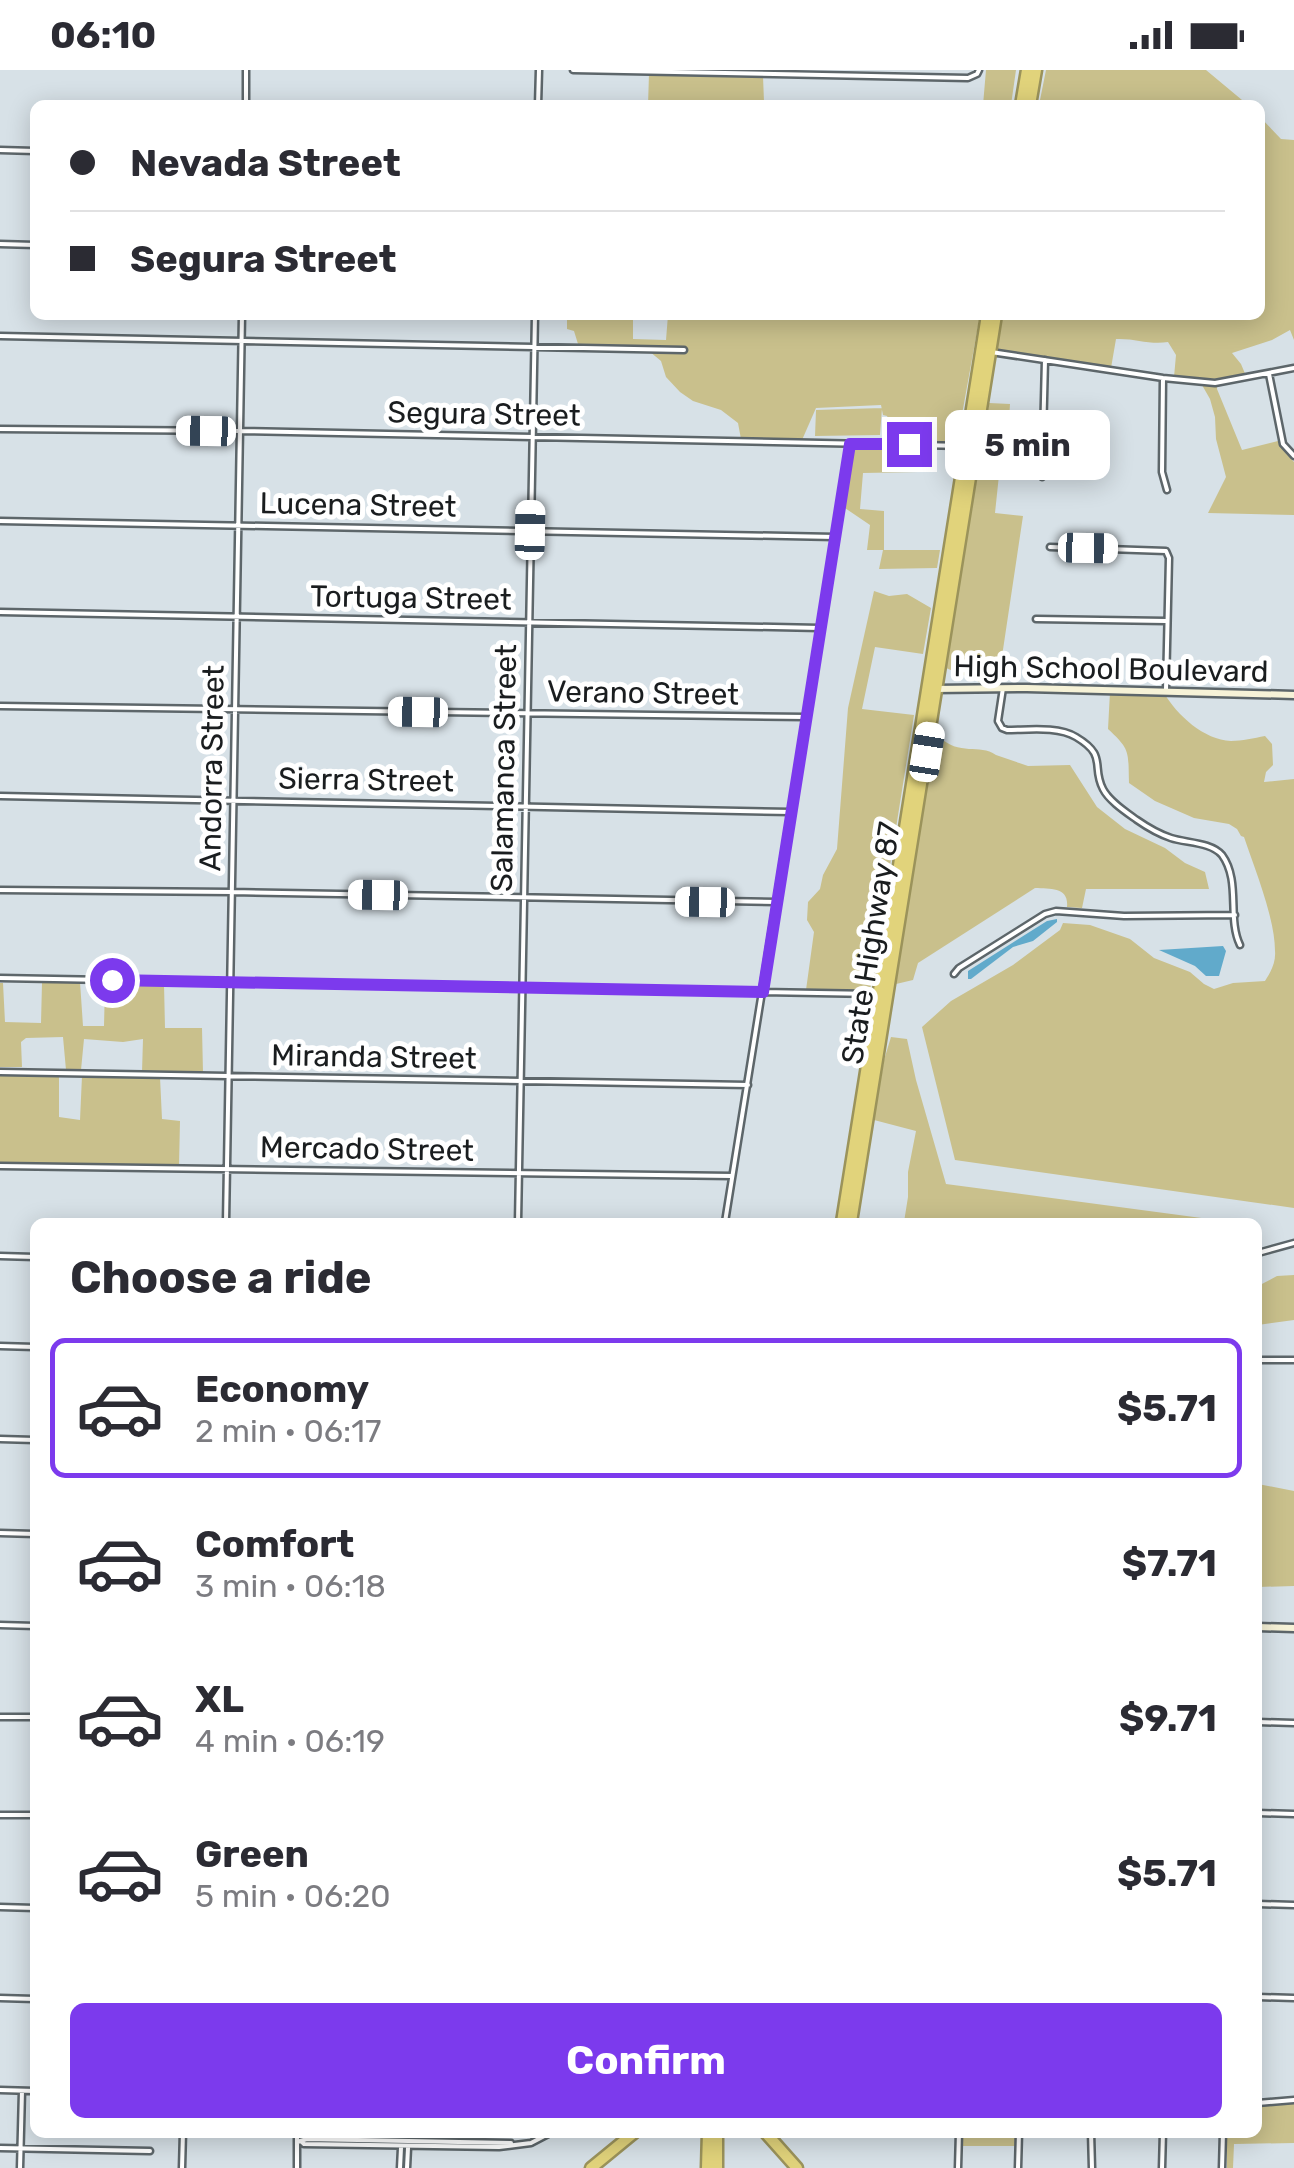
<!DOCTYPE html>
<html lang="en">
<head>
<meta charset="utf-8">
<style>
  body { margin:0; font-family:Rubik,sans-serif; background:#f7f7f7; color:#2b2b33; height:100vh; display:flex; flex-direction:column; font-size:38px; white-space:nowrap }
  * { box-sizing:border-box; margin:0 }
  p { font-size:32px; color:#7c7c81 }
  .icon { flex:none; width:55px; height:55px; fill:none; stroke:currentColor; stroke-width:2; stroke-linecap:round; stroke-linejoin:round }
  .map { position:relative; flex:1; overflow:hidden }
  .sheet { position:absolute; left:30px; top:1148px; width:1232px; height:920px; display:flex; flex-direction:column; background:#fff; border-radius:15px; box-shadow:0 5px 25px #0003 }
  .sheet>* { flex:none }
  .guide { position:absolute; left:30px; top:30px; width:1235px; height:220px; border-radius:15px; box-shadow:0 5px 25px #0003; display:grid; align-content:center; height:220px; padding:0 40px; background:#fff }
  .end { position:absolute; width:45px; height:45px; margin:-22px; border:12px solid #7c3aed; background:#fff; box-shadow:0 0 0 5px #fff }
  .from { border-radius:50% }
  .bubble { position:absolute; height:70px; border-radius:15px; background:#fff; box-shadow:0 5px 25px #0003; font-size:32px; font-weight:700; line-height:70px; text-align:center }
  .car { position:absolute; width:30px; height:60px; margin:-30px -15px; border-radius:12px; box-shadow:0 0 8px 2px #0007; background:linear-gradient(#fff 24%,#345 0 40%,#fff 0 76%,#345 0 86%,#fff 0) }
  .guide b { display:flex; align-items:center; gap:35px; height:95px; font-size:38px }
  .guide b+b { border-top:2px solid #e1e1e2 }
  .guide i { width:25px; height:25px; background:#2b2b33 }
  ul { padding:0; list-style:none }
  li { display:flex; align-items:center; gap:30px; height:140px; margin:0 20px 15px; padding:0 20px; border:5px solid transparent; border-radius:15px }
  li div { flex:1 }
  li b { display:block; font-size:38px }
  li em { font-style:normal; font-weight:700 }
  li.current { border-color:#7c3aed }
  li>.icon { width:90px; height:90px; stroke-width:1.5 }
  h2 { padding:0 40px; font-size:45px; line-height:120px }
  .primary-button { display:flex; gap:20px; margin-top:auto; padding:20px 40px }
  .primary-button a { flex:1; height:115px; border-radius:15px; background:#7c3aed; color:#fff; font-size:40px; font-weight:700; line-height:115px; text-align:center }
  .status { display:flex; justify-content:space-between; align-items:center; height:70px; padding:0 50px; background:#fff; direction:ltr }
  .status svg { height:28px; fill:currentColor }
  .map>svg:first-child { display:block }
</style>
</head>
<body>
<div class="status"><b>06:10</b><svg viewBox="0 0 49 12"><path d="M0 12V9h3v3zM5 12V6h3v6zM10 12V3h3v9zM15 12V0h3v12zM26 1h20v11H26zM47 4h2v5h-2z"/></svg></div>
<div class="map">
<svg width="1294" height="2098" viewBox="0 0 1294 2098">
  <rect width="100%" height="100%" fill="#d7e1e7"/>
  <path fill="#c9c08c" d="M986 0H1016L1011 35H983Z
    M1046 0H1206L1248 35H1039Z
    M649 4 763 6 764 32 783 35H648Z
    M1260 47 1281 69 1294 70V270L1290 260 1272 270 1232 283 1241 294 1246 306 1215 310 1174 307 1176 285 1168 272C1149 275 1135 268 1116 269L1111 298 997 281 1003 245H1260Z
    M567 245H633V269L666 270 668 245H980L957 372 898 371 887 346 883 345 881 335 816 338 802 370 741 369 738 353 721 340 693 331 680 322 666 307 661 291 649 281 685 282V278L578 274 574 261 567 259Z
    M1202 315H1223L1217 316V319L1242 380 1278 371 1283 380 1294 392V445L1208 443 1226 407 1216 369 1215 347 1210 329Z
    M989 333 1010 334 1008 367 1039 371 1037 398 999 405 995 443 1023 446 998 613H982L946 598Z
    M882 338 880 365 815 366 816 340Z
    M852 376 921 377 918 402 863 403 860 439 884 441V480H940L937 498 879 499 883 480H867L870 455 842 436Z
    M874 521 889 526 907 524 931 538 923 584 875 577 862 639 914 645 870 921 806 920 814 862 807 850 808 832 820 819 823 805 837 779 848 638Z
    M1110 622 1164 623C1177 645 1204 670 1231 671 1242 671 1254 668 1265 666L1272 674 1273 695 1266 702 1264 712 1294 709V1138L955 1090 922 957 951 931 1013 895 1060 860 1063 853 1090 855 1130 869 1154 888 1190 902 1204 914 1214 919 1233 913 1265 911C1271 902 1276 892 1275 881 1275 848 1255 800 1244 767L1241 766 1237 759 1229 754 1194 748 1155 731 1129 713C1128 682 1131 680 1108 659Z
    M938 666C960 687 979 673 996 685L1028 696 1070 695 1097 737 1125 759 1165 778 1185 793 1205 802 1209 819H1086L1082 838 1067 837C1069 817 1051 819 1035 818L918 893 913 910 896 914 929 700Z
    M80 912 83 956H104L105 915 164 914 165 958H202L203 1003 142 1002 143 969 123 972 84 969 81 1000H66L63 967 26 968 21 972 22 997H0V913H3L5 952 41 953 42 913Z
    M891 967 907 969 916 1010 946 1114 1209 1149 1201 1152H904L908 1127V1102L916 1061 874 1050 884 990Z
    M0 1004 59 1005V1047L80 1050 82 1006 160 1007 162 1049 180 1051 179 1096 0 1092Z
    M1294 1205V1250L1258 1255V1216L1277 1206Z
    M1258 1414 1294 1421V1516L1258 1517Z
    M1294 2032V2073L1234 2074 1233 2098H1227V2063L1258 2062V2035Z
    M961 2063H1018L1017 2076H961Z"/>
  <path fill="#61aacb" d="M1057 849V852L1033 871 1013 877 971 909H968V901L1047 851Z
    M1223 876 1226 881 1219 906H1206L1195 896 1159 880Z"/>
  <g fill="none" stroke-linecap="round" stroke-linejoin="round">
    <g stroke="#5d666a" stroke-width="9">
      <path id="street" d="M573 0 968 8 977 4 979 0
        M246 35V0
        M538 35 539 0
        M0 80 35 81
        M0 174 35 175
        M0 266 684 280
        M991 282 1163 308 1215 313 1294 298
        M1269 304 1283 374 1294 386
        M1163 308 1162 402 1167 420
        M0 359 241 361 965 376
        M1042 407 1045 290
        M0 451 835 467
        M1050 477 1166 481 1169 488 1166 619
        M0 542 820 558
        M1036 549 1166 551
        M1003 618 998 651 1002 658 1007 660C1028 660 1058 656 1076 667 1108 686 1091 696 1103 719 1109 731 1126 742 1137 750 1147 757 1159 764 1171 768 1186 773 1211 772 1222 785 1241 811 1227 848 1240 875
        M0 636 806 647
        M0 726 791 742
        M0 820 232 822 777 832
        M954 904 959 898 1045 844 1056 841 1124 846 1235 845
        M0 908 874 924
        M0 1002 748 1015
        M0 1096 732 1106
        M226 1152 242 245
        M518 1152 535 245
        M725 1152 850 374
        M1258 1183 1294 1173
        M0 1186 35 1187
        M0 1276 35 1277
        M1258 1290H1294
        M0 1369 35 1370
        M0 1463 35 1464
        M0 1555 35 1556
        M0 1647H35
        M1258 1652 1294 1653
        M1258 1743 1294 1744
        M0 1745H35
        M1258 1834 1294 1835
        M0 1837 35 1838
        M1258 1927 1294 1928
        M0 1928 35 1929
        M0 2020 35 2021
        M1258 2033 1294 2030
        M1091 2062 1092 2098
        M297 2072 307 2069 511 2073
        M302 2072 304 2074 499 2077 531 2073 552 2062
        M0 2078 150 2081
        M20 2098 22 2021
        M182 2098 183 2062
        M297 2098V2062
        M400 2098 401 2078
        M407 2098 408 2078
        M958 2098 959 2062
        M1018 2098 1019 2062
        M1162 2098 1163 2062
        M1222 2098 1223 2062"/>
    </g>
    <g stroke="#5d666a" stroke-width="11">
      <path id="secondary" d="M934 619 1027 618 1294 625
        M1258 1557 1294 1558"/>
    </g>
    <g stroke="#9b935b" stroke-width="15">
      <path id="highway" d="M1021 35 1027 0
        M1030 35 1036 0
        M842 1152 987 245
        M851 1152 996 245
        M765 2062 797 2098
        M591 2098 635 2062
        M707 2098 708 2062
        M717 2098V2062"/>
    </g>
    <use href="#street" stroke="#fff" stroke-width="4"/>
    <use href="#secondary" stroke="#f6f2d7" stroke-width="6"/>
    <use href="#highway" stroke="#e1d37b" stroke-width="10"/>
  </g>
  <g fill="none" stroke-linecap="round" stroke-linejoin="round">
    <path stroke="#7c3aed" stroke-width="12" d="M112 910 763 922 850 374H909"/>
  </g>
  <g text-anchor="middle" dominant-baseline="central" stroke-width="10" stroke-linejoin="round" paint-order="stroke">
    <g font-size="30" fill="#1a1d1f" stroke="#fff">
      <text transform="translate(484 344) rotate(1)">Segura Street</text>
      <text transform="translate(358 435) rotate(1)">Lucena Street</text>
      <text transform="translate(411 528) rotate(1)">Tortuga Street</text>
      <text transform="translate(1111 599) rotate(1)">High School Boulevard</text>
      <text transform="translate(643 623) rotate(1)">Verano Street</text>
      <text transform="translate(212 698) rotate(-89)">Andorra Street</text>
      <text transform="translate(504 698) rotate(-89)">Salamanca Street</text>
      <text transform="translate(366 710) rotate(1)">Sierra Street</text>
      <text transform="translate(871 873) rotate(-81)">State Highway 87</text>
      <text transform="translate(374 987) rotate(1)">Miranda Street</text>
      <text transform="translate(367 1079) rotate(1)">Mercado Street</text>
    </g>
  </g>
</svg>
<i class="end from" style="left:112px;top:910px"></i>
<i class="end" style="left:909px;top:374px"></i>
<div class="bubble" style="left:945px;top:340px;width:165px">5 min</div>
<i class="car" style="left:206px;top:361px;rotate:271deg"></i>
<i class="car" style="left:530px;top:460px;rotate:1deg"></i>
<i class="car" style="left:1088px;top:478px;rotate:91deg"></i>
<i class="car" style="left:418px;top:642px;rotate:271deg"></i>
<i class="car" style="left:927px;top:682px;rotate:9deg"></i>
<i class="car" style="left:378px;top:825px;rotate:271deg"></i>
<i class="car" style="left:705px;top:832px;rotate:271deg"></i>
<div class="guide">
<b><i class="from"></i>Nevada Street</b>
<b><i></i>Segura Street</b>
</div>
<section class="sheet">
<h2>Choose a ride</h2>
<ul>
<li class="current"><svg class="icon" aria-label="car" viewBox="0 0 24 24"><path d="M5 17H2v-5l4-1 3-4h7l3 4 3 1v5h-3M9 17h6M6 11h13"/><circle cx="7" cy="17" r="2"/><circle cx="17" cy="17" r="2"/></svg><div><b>Economy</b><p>2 min · 06:17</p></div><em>$5.71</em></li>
<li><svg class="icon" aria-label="car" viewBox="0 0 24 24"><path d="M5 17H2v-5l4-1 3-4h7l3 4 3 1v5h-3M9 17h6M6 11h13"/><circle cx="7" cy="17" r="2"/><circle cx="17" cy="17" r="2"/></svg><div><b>Comfort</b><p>3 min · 06:18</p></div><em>$7.71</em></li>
<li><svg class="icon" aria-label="car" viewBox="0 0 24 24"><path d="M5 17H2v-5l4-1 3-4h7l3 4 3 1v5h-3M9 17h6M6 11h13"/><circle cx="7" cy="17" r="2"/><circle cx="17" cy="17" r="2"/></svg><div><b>XL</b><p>4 min · 06:19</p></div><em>$9.71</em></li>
<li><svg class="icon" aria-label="car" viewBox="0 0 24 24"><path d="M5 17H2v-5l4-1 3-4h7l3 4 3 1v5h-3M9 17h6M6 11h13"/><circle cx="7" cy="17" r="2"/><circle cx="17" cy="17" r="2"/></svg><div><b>Green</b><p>5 min · 06:20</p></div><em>$5.71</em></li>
</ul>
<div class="primary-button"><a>Confirm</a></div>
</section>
</div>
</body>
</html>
